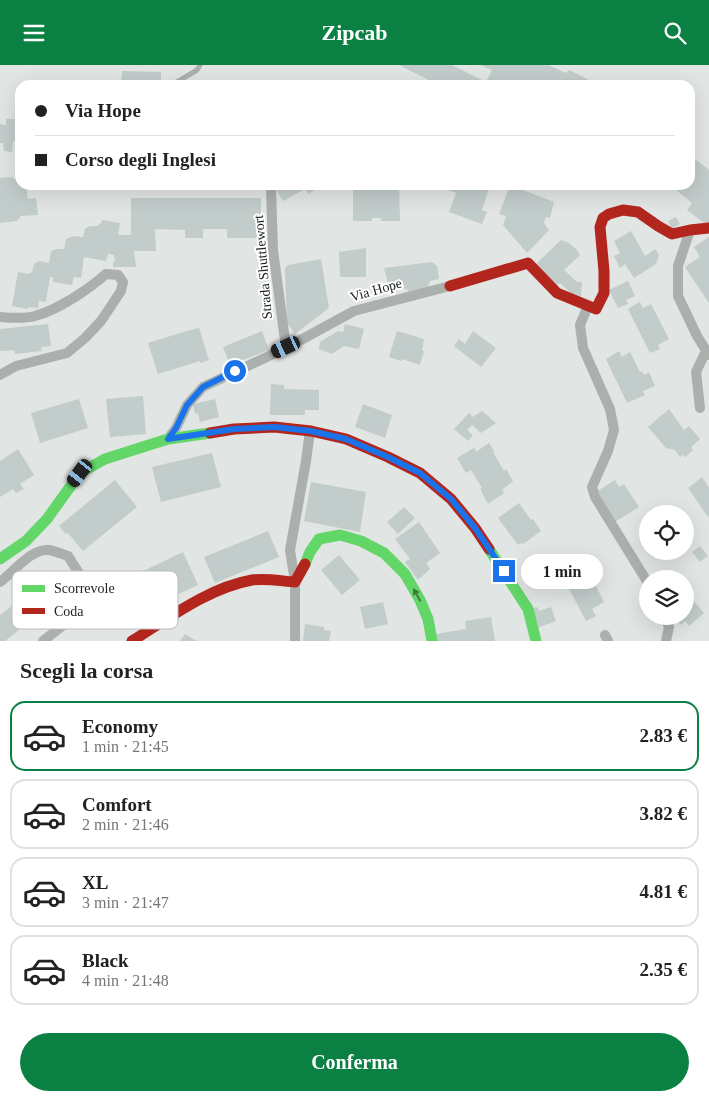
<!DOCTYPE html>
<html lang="it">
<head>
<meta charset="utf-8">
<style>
  body { margin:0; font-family:Georgia,serif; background:#f2f2f2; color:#222; height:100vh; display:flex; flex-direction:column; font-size:19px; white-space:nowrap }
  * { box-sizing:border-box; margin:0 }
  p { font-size:16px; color:#767676 }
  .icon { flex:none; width:28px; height:28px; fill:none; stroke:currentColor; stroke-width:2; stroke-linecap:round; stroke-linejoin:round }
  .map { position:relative; height:576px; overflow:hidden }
  .side { display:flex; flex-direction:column; background:#fff; flex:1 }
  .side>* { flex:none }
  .guide { position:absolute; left:15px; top:15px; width:680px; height:110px; border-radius:15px; box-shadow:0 5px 20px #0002; display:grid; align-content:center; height:110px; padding:0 20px; background:#fff }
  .controls { position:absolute; left:639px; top:440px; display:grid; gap:10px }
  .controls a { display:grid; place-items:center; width:55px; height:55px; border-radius:50%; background:#fff; box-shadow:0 5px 20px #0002; font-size:25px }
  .end { position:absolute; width:22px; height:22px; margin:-11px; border:6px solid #1a73e8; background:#fff; box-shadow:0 0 0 2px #fff }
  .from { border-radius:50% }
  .bubble { position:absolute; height:35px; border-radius:18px; background:#fff; box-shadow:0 5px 20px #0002; font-size:16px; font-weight:800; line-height:35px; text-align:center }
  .car { position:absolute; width:15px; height:30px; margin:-15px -8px; border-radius:6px; box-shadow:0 0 4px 1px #0007; background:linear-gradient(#222 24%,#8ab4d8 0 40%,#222 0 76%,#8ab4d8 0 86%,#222 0) }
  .guide b { display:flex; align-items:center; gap:18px; height:48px; font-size:19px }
  .guide b+b { border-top:1px solid #e0e0e0 }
  .guide i { width:12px; height:12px; background:#222 }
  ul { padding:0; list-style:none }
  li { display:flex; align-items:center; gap:15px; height:70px; margin:0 10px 8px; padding:0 10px; border:2px solid #e0e0e0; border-radius:15px }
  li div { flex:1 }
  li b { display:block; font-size:19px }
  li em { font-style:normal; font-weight:800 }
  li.active { border-color:#0b8043 }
  li>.icon { width:45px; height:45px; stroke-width:1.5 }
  h2 { padding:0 20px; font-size:22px; line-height:60px }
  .action { display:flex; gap:10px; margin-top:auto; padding:10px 20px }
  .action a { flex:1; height:58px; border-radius:30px; background:#0b8043; color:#fff; font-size:20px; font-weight:800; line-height:58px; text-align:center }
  header { display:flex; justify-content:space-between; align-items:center; height:65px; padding:0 20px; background:#0b8043; color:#fff; font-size:22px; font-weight:800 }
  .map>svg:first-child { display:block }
</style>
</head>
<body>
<header><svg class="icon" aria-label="menu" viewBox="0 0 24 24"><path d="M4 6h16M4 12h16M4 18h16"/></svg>Zipcab<svg class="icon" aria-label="search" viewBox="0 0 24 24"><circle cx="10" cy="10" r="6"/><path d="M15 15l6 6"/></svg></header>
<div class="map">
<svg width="709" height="576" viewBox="0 0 709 576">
  <rect width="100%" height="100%" fill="#e1e5e3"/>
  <path fill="#c2ccca" d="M399 0H452L486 17 492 5 480 0H548L566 8 569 5 599 20H526L518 16 519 20H439Z
    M122 6 161 7V20H121Z
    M17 46H20V77L13 76 12 87 4 86 3 78H0V59L6 60V54H17Z
    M690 90 709 105V159L708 161 687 145 692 138 670 120H690Z
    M13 112V114H20V120H26L28 134 36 133 38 150 21 151 17 156 0 158V113Z
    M280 120H323L308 129 305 124 283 136 275 123Z
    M353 120H399L400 156H381V153H372V156H353Z
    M435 120H490L482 145 487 147 482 159 449 147 456 128Z
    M510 120 554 137 550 153 546 152 544 158 549 165 527 188 503 160 506 151 499 149Z
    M131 133H261V173H227V164H203V173H185V165L155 164 156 186H134L136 202H113V197H115L114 190 108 189 106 196 84 192 81 213 74 212 72 220 53 217V212H50L46 237 39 236 38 243 28 242V244L12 241 18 207 29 209 32 207 34 199 39 196 49 198 51 186 57 184H64L66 174 74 171 83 172 85 164 90 161H97L101 158 102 155 120 158 118 170H131Z
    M676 152 680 159 672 164 668 156Z
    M631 166 645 191 655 184 659 190 656 199 634 213 625 199 620 203 614 191 620 188 614 176Z
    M709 172V238L685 202 700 192 694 182Z
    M561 175 569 178 577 185 580 190 564 205 577 217H582L581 231 573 230 560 218 555 222 534 201Z
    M366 183V212H340L339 187Z
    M321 194 329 243 295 269 287 258 285 203 288 200Z
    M432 197 437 201 439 214 430 216 427 225 409 227 407 224 392 223 388 220 386 209 385 208 384 203Z
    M628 216 635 231 626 235 628 239 618 243 609 225Z
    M640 237 643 243 651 239 669 274 658 280 660 284 650 288 628 244Z
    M48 259 51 281 41 282 42 286 15 289 14 285 0 286V264Z
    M345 259 364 264 359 284 344 281 332 289 319 284 320 277 338 266 343 267Z
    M199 263 209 295 200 298V296L158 309 148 278 190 265Z
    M262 266 269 285 230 300 223 282Z
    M397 266 424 274 422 286H424L420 300 402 294 401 296 389 292Z
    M473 266 496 283 481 302 454 281 459 274 465 279Z
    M619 286 622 292 630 287 640 307 642 306 644 310 649 307 655 321 643 326 645 330 627 338 606 294Z
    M271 319 284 320V324L319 325V345H305V350H270Z
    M143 331 146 369 110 372 106 334Z
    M79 334 88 363 40 378 31 348Z
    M215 334 219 352 200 357 198 348 195 349 193 339Z
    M363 339 392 350 385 373 355 362Z
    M669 344 684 365 689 361 700 374 691 382 693 385 685 392 683 390 680 392 675 385 666 383 648 362Z
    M482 346 496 358 481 368 472 360 467 365 473 370 468 376 454 364 469 348 473 352Z
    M489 378 494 386 493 387 504 406 506 404 513 416 502 425 504 428 488 439 480 424 482 423 471 405 466 408 457 393 474 383 476 387Z
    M18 384 34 410 20 419 24 424 16 428 13 424 0 432V396Z
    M212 388 221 422 161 437 152 402Z
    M702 412 709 423V451L708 452 688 423Z
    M115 415 137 442 83 486 68 468 66 469 59 461Z
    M615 415 619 422 624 419 639 442 615 457 596 427Z
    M311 417 366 427 360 467 304 456Z
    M519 438 531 455 533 454 541 466 523 479 521 478 518 480 498 453Z
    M404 442 415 453 398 469 387 457Z
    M419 457 440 488 426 498 430 504 418 515 405 497 410 494 395 474Z
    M268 466 279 492 215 518 204 492Z
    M700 481 708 491 700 497 692 487Z
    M183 487 198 520 133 550 118 518Z
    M339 490 360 515 342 530 321 505Z
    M588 506 604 537 592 544 596 551 586 556 567 520Z
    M47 514 61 532 5 576H0V550Z
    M685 525 704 548 689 561 685 556 681 560 674 551H685Z
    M383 537 388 559 365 564 360 542Z
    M537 542 539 546 551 542 556 556 537 563 531 544Z
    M491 552 495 576H437L436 569 466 564 465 556Z
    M305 559 324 562V565L331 566 329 576H303Z
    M185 569 193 574 198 576H180Z"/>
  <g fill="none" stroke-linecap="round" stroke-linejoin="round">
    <path stroke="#abb0ad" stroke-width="5" d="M172 20 197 5 200 0
      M234 120H236"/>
    <path stroke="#abb0ad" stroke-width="10" d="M269 120 271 123 273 185 286 283
      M690 165 678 201V231L697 271 709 290
      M588 241 580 260 583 283 610 344 614 365 608 386 592 422 595 432 648 518
      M0 252C11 253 24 254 35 251 58 245 89 224 106 209L118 210 123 217 121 226 101 256 85 273 67 288 16 301 0 310
      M700 343 696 307 706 286
      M168 374 176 363 187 340 203 322 286 283 354 246 450 221
      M0 517C14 507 31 483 49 485 55 486 62 489 68 491L80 510 83 535 66 558 43 576
      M664 551 669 562 666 576
      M605 570 608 576
      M295 576V517L290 485 306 396 310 366"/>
    <path stroke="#63d668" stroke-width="11" d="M489 484 528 544 536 576
      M0 494 26 476 47 454 80 408 105 394 168 374 210 368
      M305 499 310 487 319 474 340 470 361 476 384 488 405 509 420 535 428 554 432 576"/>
    <path stroke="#b3261e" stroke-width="11" d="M450 221 528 198 557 228 596 244 604 228V206L600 162 603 153 609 149 623 145 638 147 658 161 672 169 690 165 709 163
      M210 368 234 364 274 362 311 366 346 374 388 392 420 408 451 434 475 463 489 484
      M132 576C169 553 208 523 252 515 266 513 281 516 295 517L305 499"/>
  </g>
  <defs><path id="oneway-solid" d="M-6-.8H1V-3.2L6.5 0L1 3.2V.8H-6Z" transform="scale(1.25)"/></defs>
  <use fill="#407b44" href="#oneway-solid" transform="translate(417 530) rotate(-119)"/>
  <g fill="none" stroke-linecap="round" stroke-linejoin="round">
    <path stroke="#1a73e8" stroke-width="6" d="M235 306 203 322 187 340 176 363 168 374 234 364 274 362 311 366 346 374 388 392 420 408 451 434 475 463 504 506"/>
  </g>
  <g text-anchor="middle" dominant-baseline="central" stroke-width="4" stroke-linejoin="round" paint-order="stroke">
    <g font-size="14" fill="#1d201f" stroke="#fff">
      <text transform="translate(263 202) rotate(-95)">Strada Shuttlewort</text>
      <text transform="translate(376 225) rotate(-16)">Via Hope</text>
    </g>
  </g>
  <rect x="12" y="506" width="166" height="58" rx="8" fill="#fff" stroke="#bbbcbc" stroke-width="1"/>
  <rect x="22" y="520" width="23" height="7" fill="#63d668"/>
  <rect x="22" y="543" width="23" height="6" fill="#b3261e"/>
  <g font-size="14" fill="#1d201f">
    <text x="54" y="528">Scorrevole</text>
    <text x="54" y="551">Coda</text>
  </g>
</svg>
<div class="controls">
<a><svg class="icon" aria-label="locate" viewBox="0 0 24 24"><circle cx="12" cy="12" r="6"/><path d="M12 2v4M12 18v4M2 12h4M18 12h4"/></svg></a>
<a><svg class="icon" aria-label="layers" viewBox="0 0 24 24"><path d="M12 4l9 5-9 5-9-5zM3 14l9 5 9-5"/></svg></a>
</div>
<i class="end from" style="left:235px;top:306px"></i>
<i class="end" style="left:504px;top:506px"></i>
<div class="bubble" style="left:521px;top:489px;width:82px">1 min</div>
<i class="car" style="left:286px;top:282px;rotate:245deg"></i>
<i class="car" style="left:80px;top:408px;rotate:217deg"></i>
<div class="guide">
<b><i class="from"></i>Via Hope</b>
<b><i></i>Corso degli Inglesi</b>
</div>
</div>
<section class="side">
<h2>Scegli la corsa</h2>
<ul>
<li class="active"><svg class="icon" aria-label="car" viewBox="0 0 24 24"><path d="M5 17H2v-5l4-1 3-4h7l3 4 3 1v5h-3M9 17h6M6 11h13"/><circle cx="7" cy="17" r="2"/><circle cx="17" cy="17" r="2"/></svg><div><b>Economy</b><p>1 min · 21:45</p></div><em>2.83 €</em></li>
<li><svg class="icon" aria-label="car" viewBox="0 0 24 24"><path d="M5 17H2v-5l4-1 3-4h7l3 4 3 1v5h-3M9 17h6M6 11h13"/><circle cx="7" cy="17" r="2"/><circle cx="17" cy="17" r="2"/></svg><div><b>Comfort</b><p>2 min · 21:46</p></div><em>3.82 €</em></li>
<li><svg class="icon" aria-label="car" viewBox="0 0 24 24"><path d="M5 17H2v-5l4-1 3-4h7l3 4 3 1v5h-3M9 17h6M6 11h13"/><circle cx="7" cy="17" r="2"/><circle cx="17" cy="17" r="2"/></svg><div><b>XL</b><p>3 min · 21:47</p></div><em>4.81 €</em></li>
<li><svg class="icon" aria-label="car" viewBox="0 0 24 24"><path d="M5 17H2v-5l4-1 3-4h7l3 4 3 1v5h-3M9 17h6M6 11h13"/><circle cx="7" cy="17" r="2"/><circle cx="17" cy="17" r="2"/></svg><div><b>Black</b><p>4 min · 21:48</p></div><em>2.35 €</em></li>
</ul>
<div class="action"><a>Conferma</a></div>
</section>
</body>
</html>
